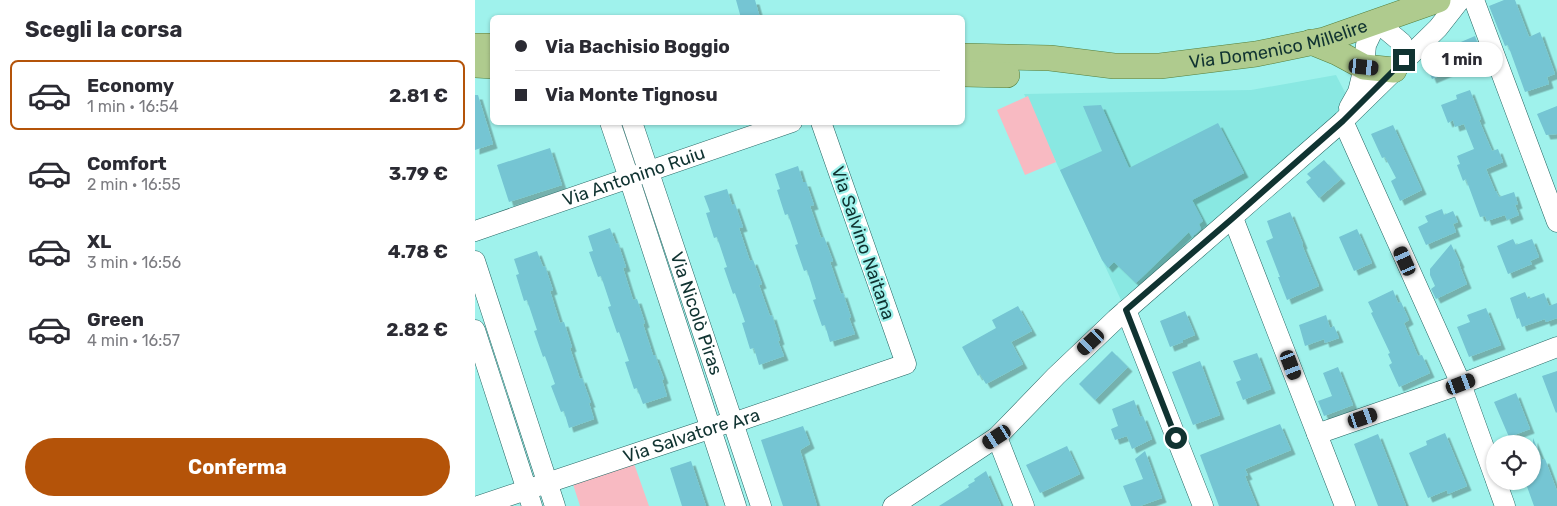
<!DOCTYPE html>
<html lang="it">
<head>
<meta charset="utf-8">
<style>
  body { margin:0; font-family:Rubik,sans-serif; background:#f7f7f7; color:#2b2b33; height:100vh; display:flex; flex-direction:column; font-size:19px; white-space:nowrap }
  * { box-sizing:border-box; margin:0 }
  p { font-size:16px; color:#7c7c81 }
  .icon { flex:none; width:28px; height:28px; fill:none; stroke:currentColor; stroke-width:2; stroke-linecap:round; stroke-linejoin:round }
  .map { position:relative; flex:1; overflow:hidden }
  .details { display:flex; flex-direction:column; background:#fff; width:475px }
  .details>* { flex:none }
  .hud { position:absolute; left:15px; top:15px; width:475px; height:110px; border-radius:8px; box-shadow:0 1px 4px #0004; display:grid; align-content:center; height:110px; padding:0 25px; background:#fff }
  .controls { position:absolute; left:1011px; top:435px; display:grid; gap:10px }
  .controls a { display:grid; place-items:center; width:55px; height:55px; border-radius:50%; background:#fff; box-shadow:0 1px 4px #0004; font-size:25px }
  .end { position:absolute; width:22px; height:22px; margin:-11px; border:6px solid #103331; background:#fff; box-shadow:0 0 0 2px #fff }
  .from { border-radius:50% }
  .bubble { position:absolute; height:35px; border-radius:18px; background:#fff; box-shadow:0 1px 4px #0004; font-size:16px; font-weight:700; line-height:35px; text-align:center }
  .car { position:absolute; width:15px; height:30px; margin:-15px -8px; border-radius:6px; box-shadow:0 0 4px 1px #0007; background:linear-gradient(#222 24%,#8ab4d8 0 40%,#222 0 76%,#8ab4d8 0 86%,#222 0) }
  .hud b { display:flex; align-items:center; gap:18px; height:48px; font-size:19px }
  .hud b+b { border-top:1px solid #e1e1e2 }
  .hud i { width:12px; height:12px; background:#2b2b33 }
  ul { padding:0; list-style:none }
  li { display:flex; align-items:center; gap:15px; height:70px; margin:0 10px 8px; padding:0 15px; border:2px solid transparent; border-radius:8px }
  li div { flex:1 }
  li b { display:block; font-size:19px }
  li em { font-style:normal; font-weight:700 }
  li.selected { border-color:#b45309 }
  li>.icon { width:45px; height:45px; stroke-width:1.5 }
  h2 { padding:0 25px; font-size:22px; line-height:60px }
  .cta { display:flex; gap:10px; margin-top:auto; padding:10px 25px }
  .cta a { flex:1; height:58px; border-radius:30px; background:#b45309; color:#fff; font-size:20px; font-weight:700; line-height:58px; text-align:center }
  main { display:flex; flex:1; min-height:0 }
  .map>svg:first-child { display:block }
</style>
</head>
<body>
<main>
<section class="details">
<h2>Scegli la corsa</h2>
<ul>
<li class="selected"><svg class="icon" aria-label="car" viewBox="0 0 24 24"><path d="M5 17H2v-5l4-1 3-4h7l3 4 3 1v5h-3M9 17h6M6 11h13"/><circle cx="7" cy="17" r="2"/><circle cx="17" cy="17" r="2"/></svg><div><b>Economy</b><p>1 min · 16:54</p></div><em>2.81 €</em></li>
<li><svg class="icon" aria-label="car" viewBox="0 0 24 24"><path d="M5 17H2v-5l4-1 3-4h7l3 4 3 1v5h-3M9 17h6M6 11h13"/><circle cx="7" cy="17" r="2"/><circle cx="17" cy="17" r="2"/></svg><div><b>Comfort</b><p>2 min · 16:55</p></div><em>3.79 €</em></li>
<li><svg class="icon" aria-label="car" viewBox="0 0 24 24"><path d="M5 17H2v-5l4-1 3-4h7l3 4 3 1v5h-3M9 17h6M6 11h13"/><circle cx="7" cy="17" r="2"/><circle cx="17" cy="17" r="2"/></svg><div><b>XL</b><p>3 min · 16:56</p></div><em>4.78 €</em></li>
<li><svg class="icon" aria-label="car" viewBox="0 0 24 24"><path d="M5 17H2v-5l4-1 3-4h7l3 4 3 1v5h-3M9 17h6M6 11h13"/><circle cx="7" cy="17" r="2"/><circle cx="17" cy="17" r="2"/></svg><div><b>Green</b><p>4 min · 16:57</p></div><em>2.82 €</em></li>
</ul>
<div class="cta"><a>Conferma</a></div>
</section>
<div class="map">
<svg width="1082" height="506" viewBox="0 0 1082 506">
  <defs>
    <filter id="shadow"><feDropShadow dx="4.5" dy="4.5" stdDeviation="0" flood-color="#0004"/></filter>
  </defs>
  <rect width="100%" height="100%" fill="#9ff2ec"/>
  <path fill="#89e8e2" d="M861 75 876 104 789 180 646 300 549 94 776 90Z"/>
  <path fill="#f8bac2" d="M553 96 581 162 550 175 522 110Z
    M156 455 174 506H105L95 475Z"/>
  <path fill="#75c5d3" filter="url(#shadow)" d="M261 0H280L285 18H266Z
    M1029 0H1040L1054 37 1065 32 1080 74 1072 77 1074 84 1050 92 1033 45 1030 46 1014 6Z
    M1000 36 1003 44 985 55 989 65 957 79 951 64 957 62 955 55Z
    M995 90 1006 119 1004 120 1017 151 1023 149 1028 162 1011 169 1020 191H1021L1024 197 1039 192 1043 204 1040 205 1044 215 1032 220 1030 215 1012 221 1010 216 1005 217 991 179 988 181 982 165 985 164 982 156 999 149 989 124 980 127 978 120 973 123 966 105 982 99 981 95Z
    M0 95H3L18 144 0 150Z
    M626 105 654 168 743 123 769 173 717 200 728 221 724 224 726 229 717 237 714 232 661 283 639 262 633 268 627 260 585 170 627 151 608 106Z
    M1082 106V134L1071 135 1062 114Z
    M918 125 947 190 925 201 916 181 921 178 910 157 907 158 896 134Z
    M75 148 87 185 34 202 22 165Z
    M849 160 866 179 844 198 831 182 836 178 832 174Z
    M323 166 328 182H331L339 205 335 206 346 238 349 237 358 261 355 262 366 294 368 293 376 317 374 318 380 334 355 342 350 325 347 326 338 300 341 299 332 270 329 271 320 245 323 244 313 214 310 215 302 190 305 189 300 174Z
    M252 189 257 205 260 204 268 227 264 228 275 261 278 260 287 284 284 285 295 316 297 315 305 340 303 341 309 356 284 365 279 348 275 349 267 323 270 322 260 293 258 294 249 268 252 267 242 237 239 238 231 213 235 212 229 196Z
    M967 209 969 215 978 211 983 222 978 224 981 232 951 245 943 227 953 222 950 216Z
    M815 212 828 244 827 245 844 286 812 300 803 277H805L791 241 798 238 792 221Z
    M135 228 141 244 143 243 151 267 148 268 158 300 162 299 170 323 168 324 178 355H180L189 379 187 380 192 396 168 404 162 388 159 389 150 362 154 361 144 332 142 333 133 307 136 306 126 276 123 277 114 252 118 251 113 236Z
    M882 229 897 263 879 271 864 237Z
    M1038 239 1041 245 1057 239 1064 257 1055 261 1057 264 1033 274 1022 246Z
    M976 244 985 263 984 264 992 284 961 299 956 289 960 286 955 275V269Z
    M62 251 68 267 70 266 78 290 75 291 85 323 89 322 97 347 95 348 105 379 107 378 116 403H114L119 419 94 428 89 411 86 412 76 386 80 384 70 356 68 357 59 331 62 330 52 300 49 301 41 275 44 274 39 259Z
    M918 290 923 303 926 302 934 320 929 323 943 356 947 355 955 373 924 387 914 365 917 363 913 354 915 353 896 313 898 312 893 302Z
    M1050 292 1053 299 1069 293 1074 306 1082 303V318L1071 322 1070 319 1047 327 1044 318 1042 319 1035 298Z
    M543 306 557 331 536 342 548 364 511 384 505 374 503 376 487 347 521 328 517 320Z
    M1011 308 1026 345 994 357 982 327 995 322 992 315Z
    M710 311 720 335 708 340V342L695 347 685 321Z
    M851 315 855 328 859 326 864 338 850 343 849 339 830 346 824 325Z
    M637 351 653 367 620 400 604 384Z
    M782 353 796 389 768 400 761 382 766 380 758 361Z
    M725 361 745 415 718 425 697 372Z
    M863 367 878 405 849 416 843 401 857 396 848 373Z
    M1082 371V412L1081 413 1067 376Z
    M1041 393 1055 429 1034 437 1019 402Z
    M659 400 665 417 668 416 677 439 657 449 652 436 640 440 636 429 643 426 637 409Z
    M805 424 816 450 770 469 773 475 770 476 782 506H744L725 455Z
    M328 426 335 444 325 450 342 506H308L286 440Z
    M970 433 992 486 973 494 972 490 953 498 934 453 952 445 951 441Z
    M903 434 916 467 931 506H903L879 444Z
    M1058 438 1067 460 1070 459 1082 491V506H1059L1050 481H1058Z
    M592 446 605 474 565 493 551 465Z
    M670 451 687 498 665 506H656L648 486 668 479 660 459Z
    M216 461 231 506H207L195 468Z
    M511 471 526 506H464L494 487 493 485 500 481 499 479Z"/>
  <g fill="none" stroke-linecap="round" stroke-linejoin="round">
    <g stroke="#246461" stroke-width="21">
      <g id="minor">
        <path d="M999 0 1082 222"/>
        <path d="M874 108 883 92 889 67 891 45 902 22 927 43 929 60"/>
        <path d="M868 121 986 384 1020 478"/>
        <path d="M135 122 154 178 261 506"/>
        <path id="s1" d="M157 122 286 506"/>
        <path d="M758 218 870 506"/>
        <path id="s2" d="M0 231 317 122"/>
        <path d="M0 261 80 506"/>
        <path d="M651 310 728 506"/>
        <path d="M0 330 57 506"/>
        <path d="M842 434 986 384 1082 347"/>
        <path d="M522 437 549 506"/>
        <path d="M1021 481 1030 506"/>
        <path id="s3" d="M3 506 249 424 258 423 431 364 346 122"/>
        <path d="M418 506 522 437 581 376 641 319 868 121 963 28 985 0"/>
      </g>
    </g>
    <g stroke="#547f3c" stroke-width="26">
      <g id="major">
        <path d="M836 42 863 53 889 67 919 70"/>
        <path d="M0 46H18"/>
        <path id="s4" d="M488 56 575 58 639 66H685L781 54 849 40 963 0"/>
        <path d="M0 65 18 66"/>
        <path d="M488 74 532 75"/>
      </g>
    </g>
    <use href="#minor" stroke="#fff" stroke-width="20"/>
    <use href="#major" stroke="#afcb8e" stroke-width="25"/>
  </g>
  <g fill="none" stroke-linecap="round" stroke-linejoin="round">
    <path stroke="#103331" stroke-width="6" d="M701 438 651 310 758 218 868 121 929 60"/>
  </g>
  <g text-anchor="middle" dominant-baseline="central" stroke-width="4.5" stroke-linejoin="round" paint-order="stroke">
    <g font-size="18" fill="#103331" stroke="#9ff2ec">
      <text stroke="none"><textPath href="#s4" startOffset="318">Via Domenico Millelire</textPath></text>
      <text stroke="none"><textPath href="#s2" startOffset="168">Via Antonino Ruiu</textPath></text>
      <text transform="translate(388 243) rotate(71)">Via Salvino Naitana</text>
      <text stroke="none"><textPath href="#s1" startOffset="202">Via Nicolò Piras</textPath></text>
      <text stroke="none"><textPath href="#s3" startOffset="225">Via Salvatore Ara</textPath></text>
    </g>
  </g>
</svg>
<div class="controls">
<a><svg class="icon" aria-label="locate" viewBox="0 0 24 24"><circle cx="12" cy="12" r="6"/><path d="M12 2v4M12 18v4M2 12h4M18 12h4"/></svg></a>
</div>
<i class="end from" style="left:701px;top:438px"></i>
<i class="end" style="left:929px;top:60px"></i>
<div class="bubble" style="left:946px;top:42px;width:82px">1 min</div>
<i class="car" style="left:889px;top:67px;rotate:96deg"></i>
<i class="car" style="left:930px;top:261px;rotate:336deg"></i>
<i class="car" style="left:616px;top:342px;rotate:227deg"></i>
<i class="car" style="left:816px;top:365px;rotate:159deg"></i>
<i class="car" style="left:986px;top:384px;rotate:69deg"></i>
<i class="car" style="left:888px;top:418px;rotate:71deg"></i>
<i class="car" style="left:522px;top:437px;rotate:237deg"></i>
<div class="hud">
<b><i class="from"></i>Via Bachisio Boggio</b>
<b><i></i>Via Monte Tignosu</b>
</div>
</div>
</main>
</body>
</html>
